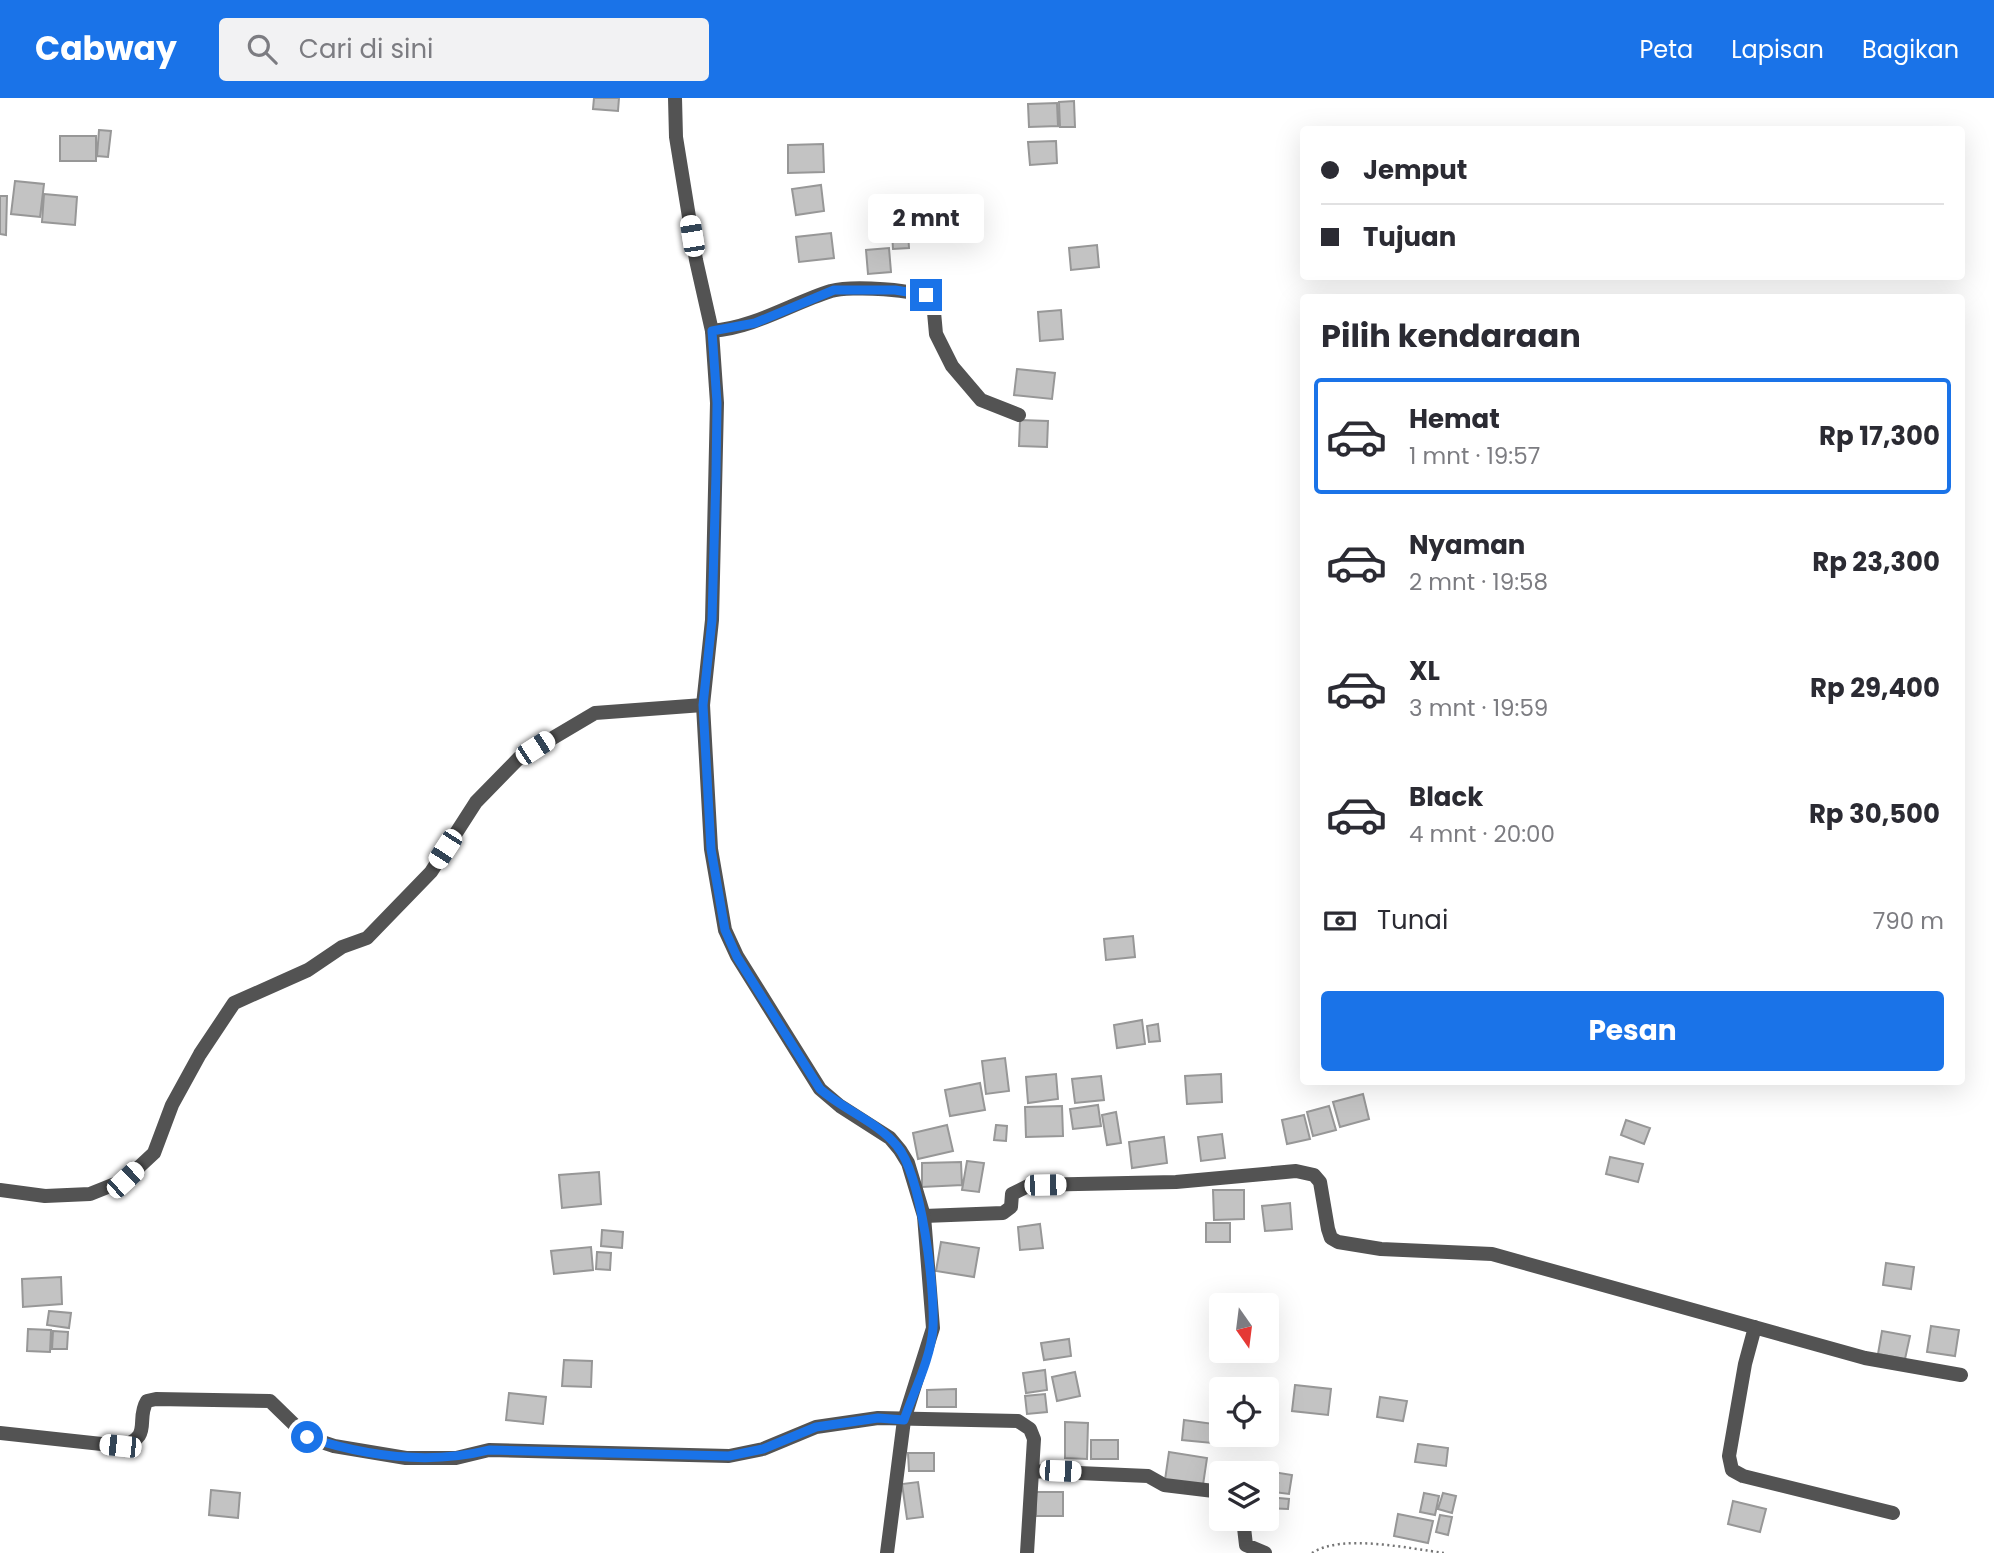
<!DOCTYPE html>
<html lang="id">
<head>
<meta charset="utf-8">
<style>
  body { margin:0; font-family:Poppins,sans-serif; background:#f2f2f3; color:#2b2b33; height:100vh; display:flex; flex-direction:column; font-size:26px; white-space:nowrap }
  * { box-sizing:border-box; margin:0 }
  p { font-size:23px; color:#7c7c81 }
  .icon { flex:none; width:38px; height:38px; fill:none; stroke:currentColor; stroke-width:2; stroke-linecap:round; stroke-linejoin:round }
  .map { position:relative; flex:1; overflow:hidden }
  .details { position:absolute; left:1300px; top:196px; width:665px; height:791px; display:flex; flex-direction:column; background:#fff; border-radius:7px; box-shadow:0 7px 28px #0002 }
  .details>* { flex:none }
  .hud { position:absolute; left:1300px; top:28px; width:665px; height:154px; border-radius:7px; box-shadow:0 7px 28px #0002; display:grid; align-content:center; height:154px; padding:0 21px; background:#fff }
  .needle { width:46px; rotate:166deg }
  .buttons { position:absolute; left:1209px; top:1195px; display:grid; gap:14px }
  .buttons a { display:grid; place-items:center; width:70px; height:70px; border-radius:7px; background:#fff; box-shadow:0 7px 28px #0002; font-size:35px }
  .end { position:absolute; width:32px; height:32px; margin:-16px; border:9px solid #1a73e8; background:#fff; box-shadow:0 0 0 4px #fff }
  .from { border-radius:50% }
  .bubble { position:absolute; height:49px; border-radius:7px; background:#fff; box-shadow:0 7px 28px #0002; font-size:23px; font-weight:700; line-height:49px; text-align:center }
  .car { position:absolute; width:21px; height:42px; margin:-21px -10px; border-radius:9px; box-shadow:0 0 5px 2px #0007; background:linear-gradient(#fff 24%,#345 0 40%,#fff 0 76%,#345 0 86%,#fff 0) }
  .hud b { display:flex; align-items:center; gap:24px; height:66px; font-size:26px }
  .hud b+b { border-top:2px solid #e1e1e2 }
  .hud i { width:18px; height:18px; background:#2b2b33 }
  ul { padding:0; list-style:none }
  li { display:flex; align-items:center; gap:21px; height:116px; margin:0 14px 10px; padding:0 7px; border:4px solid transparent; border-radius:7px }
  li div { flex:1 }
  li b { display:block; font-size:26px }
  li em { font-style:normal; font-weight:700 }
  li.on { border-color:#1a73e8 }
  li>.icon { width:63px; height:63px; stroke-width:1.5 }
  h2 { padding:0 21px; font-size:32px; line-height:84px }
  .pay { display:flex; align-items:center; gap:18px; height:77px; padding:0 21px; font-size:26px }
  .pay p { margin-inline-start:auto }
  .primary-button { display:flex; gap:14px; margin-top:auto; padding:14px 21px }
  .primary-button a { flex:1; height:80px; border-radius:7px; background:#1a73e8; color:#fff; font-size:28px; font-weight:700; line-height:80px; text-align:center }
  header { display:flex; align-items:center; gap:42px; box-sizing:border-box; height:98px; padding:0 35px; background:#1a73e8; color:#fff }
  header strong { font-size:33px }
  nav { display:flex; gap:38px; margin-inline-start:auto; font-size:24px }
  .search { width:490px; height:63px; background:#f2f2f3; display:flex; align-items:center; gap:18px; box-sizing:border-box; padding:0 24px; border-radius:7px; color:#7c7c81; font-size:26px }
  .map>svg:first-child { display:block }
</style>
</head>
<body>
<header>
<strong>Cabway</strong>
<div class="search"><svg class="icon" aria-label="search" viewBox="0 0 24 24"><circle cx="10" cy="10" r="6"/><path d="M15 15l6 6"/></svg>Cari di sini</div>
<nav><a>Peta</a><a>Lapisan</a><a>Bagikan</a></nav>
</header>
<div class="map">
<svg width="1994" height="1455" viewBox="0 0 1994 1455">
  <rect width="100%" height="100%" fill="#fff"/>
  <path fill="#c3c3c3" stroke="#979797" stroke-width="2" d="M594 0H619L618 13 593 11Z
    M1074 3 1075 29H1060L1059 4Z
    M1057 5 1058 28 1029 29 1028 6Z
    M99 32 111 33 108 59 97 58Z
    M60 38H96V63H60Z
    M1056 43 1057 65 1030 67 1028 44Z
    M823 46 824 74 788 75V47Z
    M15 83 44 86 40 119 11 116Z
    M821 87 824 113 796 117 792 91Z
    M44 96 77 99 75 127 42 124Z
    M0 98H7L6 137 0 136Z
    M908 134 909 150 893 151 892 135Z
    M831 135 834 160 799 164 796 139Z
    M1097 147 1099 169 1071 172 1069 150Z
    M889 150 891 174 868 176 866 152Z
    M1061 212 1063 241 1040 243 1038 214Z
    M1017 271 1055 275 1052 301 1014 297Z
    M1020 322 1048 323 1047 349 1019 348Z
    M1133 838 1135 859 1106 862 1104 841Z
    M1142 922 1145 946 1117 950 1114 927Z
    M1158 926 1160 943 1149 944 1147 928Z
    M1005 960 1009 993 986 996 982 963Z
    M1056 976 1058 1001 1028 1005 1026 979Z
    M1221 976 1222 1004 1187 1006 1185 978Z
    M1101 978 1104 1002 1075 1005 1072 981Z
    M980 985 985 1012 950 1018 945 992Z
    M1363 996 1369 1021 1340 1029 1333 1004Z
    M1098 1007 1101 1028 1073 1031 1070 1011Z
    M1062 1008 1063 1038 1026 1039 1025 1009Z
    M1329 1008 1336 1032 1313 1038 1307 1014Z
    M1116 1014 1121 1045 1107 1047 1102 1017Z
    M1304 1017 1310 1041 1287 1046 1282 1022Z
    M1626 1022 1650 1030 1644 1046 1621 1037Z
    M947 1027 953 1053 918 1061 913 1035Z
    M996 1027 1007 1028 1006 1043 994 1042Z
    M1222 1036 1225 1060 1201 1063 1198 1039Z
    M1164 1039 1167 1065 1132 1070 1129 1044Z
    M1610 1059 1643 1066 1638 1084 1606 1076Z
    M967 1063 984 1065 979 1094 962 1092Z
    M961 1064 962 1087 922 1089V1065Z
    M599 1074 601 1106 562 1110 559 1077Z
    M1213 1092H1244V1121L1214 1122Z
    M1290 1105 1292 1131 1265 1133 1262 1108Z
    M1206 1125H1230V1144H1206Z
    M1040 1126 1043 1150 1020 1152 1018 1129Z
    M602 1132 623 1134 622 1150 601 1148Z
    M941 1144 979 1150 974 1179 936 1173Z
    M591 1149 593 1172 554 1176 551 1153Z
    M597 1154 611 1155 610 1172 596 1171Z
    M1886 1165 1914 1169 1911 1191 1883 1187Z
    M61 1179 62 1206 23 1209 22 1181Z
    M49 1213 71 1215 69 1230 47 1227Z
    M1931 1228 1959 1232 1955 1258 1927 1254Z
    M28 1231 51 1232 50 1254 27 1253Z
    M53 1233 68 1234 67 1251H52Z
    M1882 1233 1910 1238 1905 1261 1878 1256Z
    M1069 1241 1071 1258 1044 1262 1041 1245Z
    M564 1262 592 1263 591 1289 562 1288Z
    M1045 1272 1047 1292 1026 1295 1023 1275Z
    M1075 1274 1080 1298 1057 1303 1052 1279Z
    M1295 1287 1331 1291 1328 1317 1292 1313Z
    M956 1291V1309H927V1292Z
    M509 1295 546 1299 543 1326 506 1322Z
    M1045 1296 1047 1314 1027 1316 1025 1298Z
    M1380 1299 1407 1303 1403 1323 1377 1319Z
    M1184 1322 1214 1326 1212 1345 1182 1342Z
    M1065 1324 1088 1325 1087 1361 1065 1360Z
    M1091 1342H1118V1361H1091Z
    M1418 1346 1448 1350 1446 1368 1415 1364Z
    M1169 1354 1207 1360 1203 1387 1165 1382Z
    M908 1355H934V1373H909Z
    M1260 1372 1292 1377 1289 1396 1267 1393V1376H1260Z
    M918 1384 923 1419 907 1421 902 1386Z
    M211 1392 240 1395 238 1420 209 1417Z
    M1036 1394H1063V1418H1036Z
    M1424 1395 1439 1398 1435 1417 1420 1414Z
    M1443 1395 1456 1398 1452 1415 1438 1411Z
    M1267 1399 1289 1401 1288 1411 1267 1410Z
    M1733 1403 1766 1411 1760 1434 1728 1426Z
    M1398 1416 1433 1423 1428 1445 1394 1438Z
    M1440 1417 1452 1419 1448 1437 1436 1434Z"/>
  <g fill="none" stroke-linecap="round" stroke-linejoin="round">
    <path stroke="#757575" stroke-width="2.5" stroke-dasharray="2 3.5" stroke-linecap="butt" d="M1312 1455C1342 1435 1410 1451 1445 1455"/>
    <path stroke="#535353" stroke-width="14" d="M712 233C756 229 790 206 831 193 850 188 919 190 933 203L936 236 952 268 981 302 1019 317
      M0 1092 45 1098 90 1096 125 1082 154 1055 172 1007 200 956 234 905 308 872 342 849 367 840 431 774 476 704 519 660 595 615 703 607
      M924 1118 1003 1115 1011 1109 1012 1096 1030 1087 1176 1084 1296 1073 1314 1077 1320 1084 1328 1131 1331 1140 1338 1144 1381 1151 1492 1156 1865 1260 1961 1277
      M1755 1229 1745 1266 1729 1358 1732 1372 1743 1378 1893 1415
      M0 1335 120 1348C154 1340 135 1322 147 1303L156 1301 270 1303 307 1339 334 1348 406 1360H456L489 1352 729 1358 763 1351 816 1329 878 1320 1018 1323 1030 1331 1034 1341 1027 1455
      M1032 1373 1148 1378 1164 1387 1222 1394
      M1243 1421 1246 1447 1265 1455"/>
    <path stroke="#535353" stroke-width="14" d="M675 0 676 39 696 162 712 233 717 305 712 522 703 607 711 751 725 832 737 858 820 991 840 1008 890 1040 900 1052 908 1065 924 1118 933 1230 904 1322 887 1455"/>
  </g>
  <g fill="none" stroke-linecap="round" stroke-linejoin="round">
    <path stroke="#1a73e8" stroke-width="9" d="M307 1339C365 1358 429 1367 489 1352L729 1358 763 1351 816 1329 878 1320 904 1322C914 1293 931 1260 933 1230 935 1191 922 1078 897 1048 878 1024 844 1012 820 991L737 859 725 832 711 751 703 607 712 522 716 375 717 305 712 233 755 225 834 192H895L926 197"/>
  </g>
</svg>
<div class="buttons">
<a><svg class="needle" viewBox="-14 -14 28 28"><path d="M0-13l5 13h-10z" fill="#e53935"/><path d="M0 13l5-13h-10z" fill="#7c7c81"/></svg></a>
<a><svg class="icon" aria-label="locate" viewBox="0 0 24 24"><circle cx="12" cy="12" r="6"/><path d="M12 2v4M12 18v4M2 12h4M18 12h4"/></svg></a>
<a><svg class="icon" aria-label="layers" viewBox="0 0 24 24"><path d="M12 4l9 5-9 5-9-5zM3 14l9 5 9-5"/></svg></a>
</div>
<i class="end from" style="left:307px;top:1339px"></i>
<i class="end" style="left:926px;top:197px"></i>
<div class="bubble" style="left:868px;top:96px;width:116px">2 mnt</div>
<i class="car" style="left:692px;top:138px;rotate:351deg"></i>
<i class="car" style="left:535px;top:650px;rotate:57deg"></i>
<i class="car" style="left:445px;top:751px;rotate:213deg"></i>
<i class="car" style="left:125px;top:1082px;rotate:47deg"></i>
<i class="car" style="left:1045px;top:1087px;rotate:89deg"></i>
<i class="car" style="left:120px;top:1348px;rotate:276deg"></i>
<i class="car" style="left:1060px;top:1373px;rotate:92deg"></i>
<div class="hud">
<b><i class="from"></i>Jemput</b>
<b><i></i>Tujuan</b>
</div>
<section class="details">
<h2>Pilih kendaraan</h2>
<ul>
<li class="on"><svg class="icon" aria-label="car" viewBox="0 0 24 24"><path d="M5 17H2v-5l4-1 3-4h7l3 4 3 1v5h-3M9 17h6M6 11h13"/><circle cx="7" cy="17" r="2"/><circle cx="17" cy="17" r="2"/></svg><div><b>Hemat</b><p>1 mnt · 19:57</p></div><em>Rp 17,300</em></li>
<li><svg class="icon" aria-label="car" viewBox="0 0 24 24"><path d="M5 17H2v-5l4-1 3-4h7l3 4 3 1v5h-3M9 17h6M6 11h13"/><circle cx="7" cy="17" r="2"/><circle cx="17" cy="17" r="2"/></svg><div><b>Nyaman</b><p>2 mnt · 19:58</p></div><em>Rp 23,300</em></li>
<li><svg class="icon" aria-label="car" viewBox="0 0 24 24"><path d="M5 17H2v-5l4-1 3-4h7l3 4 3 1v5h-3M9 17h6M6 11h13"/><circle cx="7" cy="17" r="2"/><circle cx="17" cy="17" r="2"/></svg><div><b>XL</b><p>3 mnt · 19:59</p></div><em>Rp 29,400</em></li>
<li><svg class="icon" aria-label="car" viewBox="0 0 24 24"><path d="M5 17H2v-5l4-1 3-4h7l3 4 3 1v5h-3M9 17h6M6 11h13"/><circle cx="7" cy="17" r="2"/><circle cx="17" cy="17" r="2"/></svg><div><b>Black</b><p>4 mnt · 20:00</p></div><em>Rp 30,500</em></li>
</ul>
<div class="pay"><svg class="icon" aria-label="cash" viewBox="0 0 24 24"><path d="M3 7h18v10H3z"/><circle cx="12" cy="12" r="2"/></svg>Tunai<p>790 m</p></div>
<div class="primary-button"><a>Pesan</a></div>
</section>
</div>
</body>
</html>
